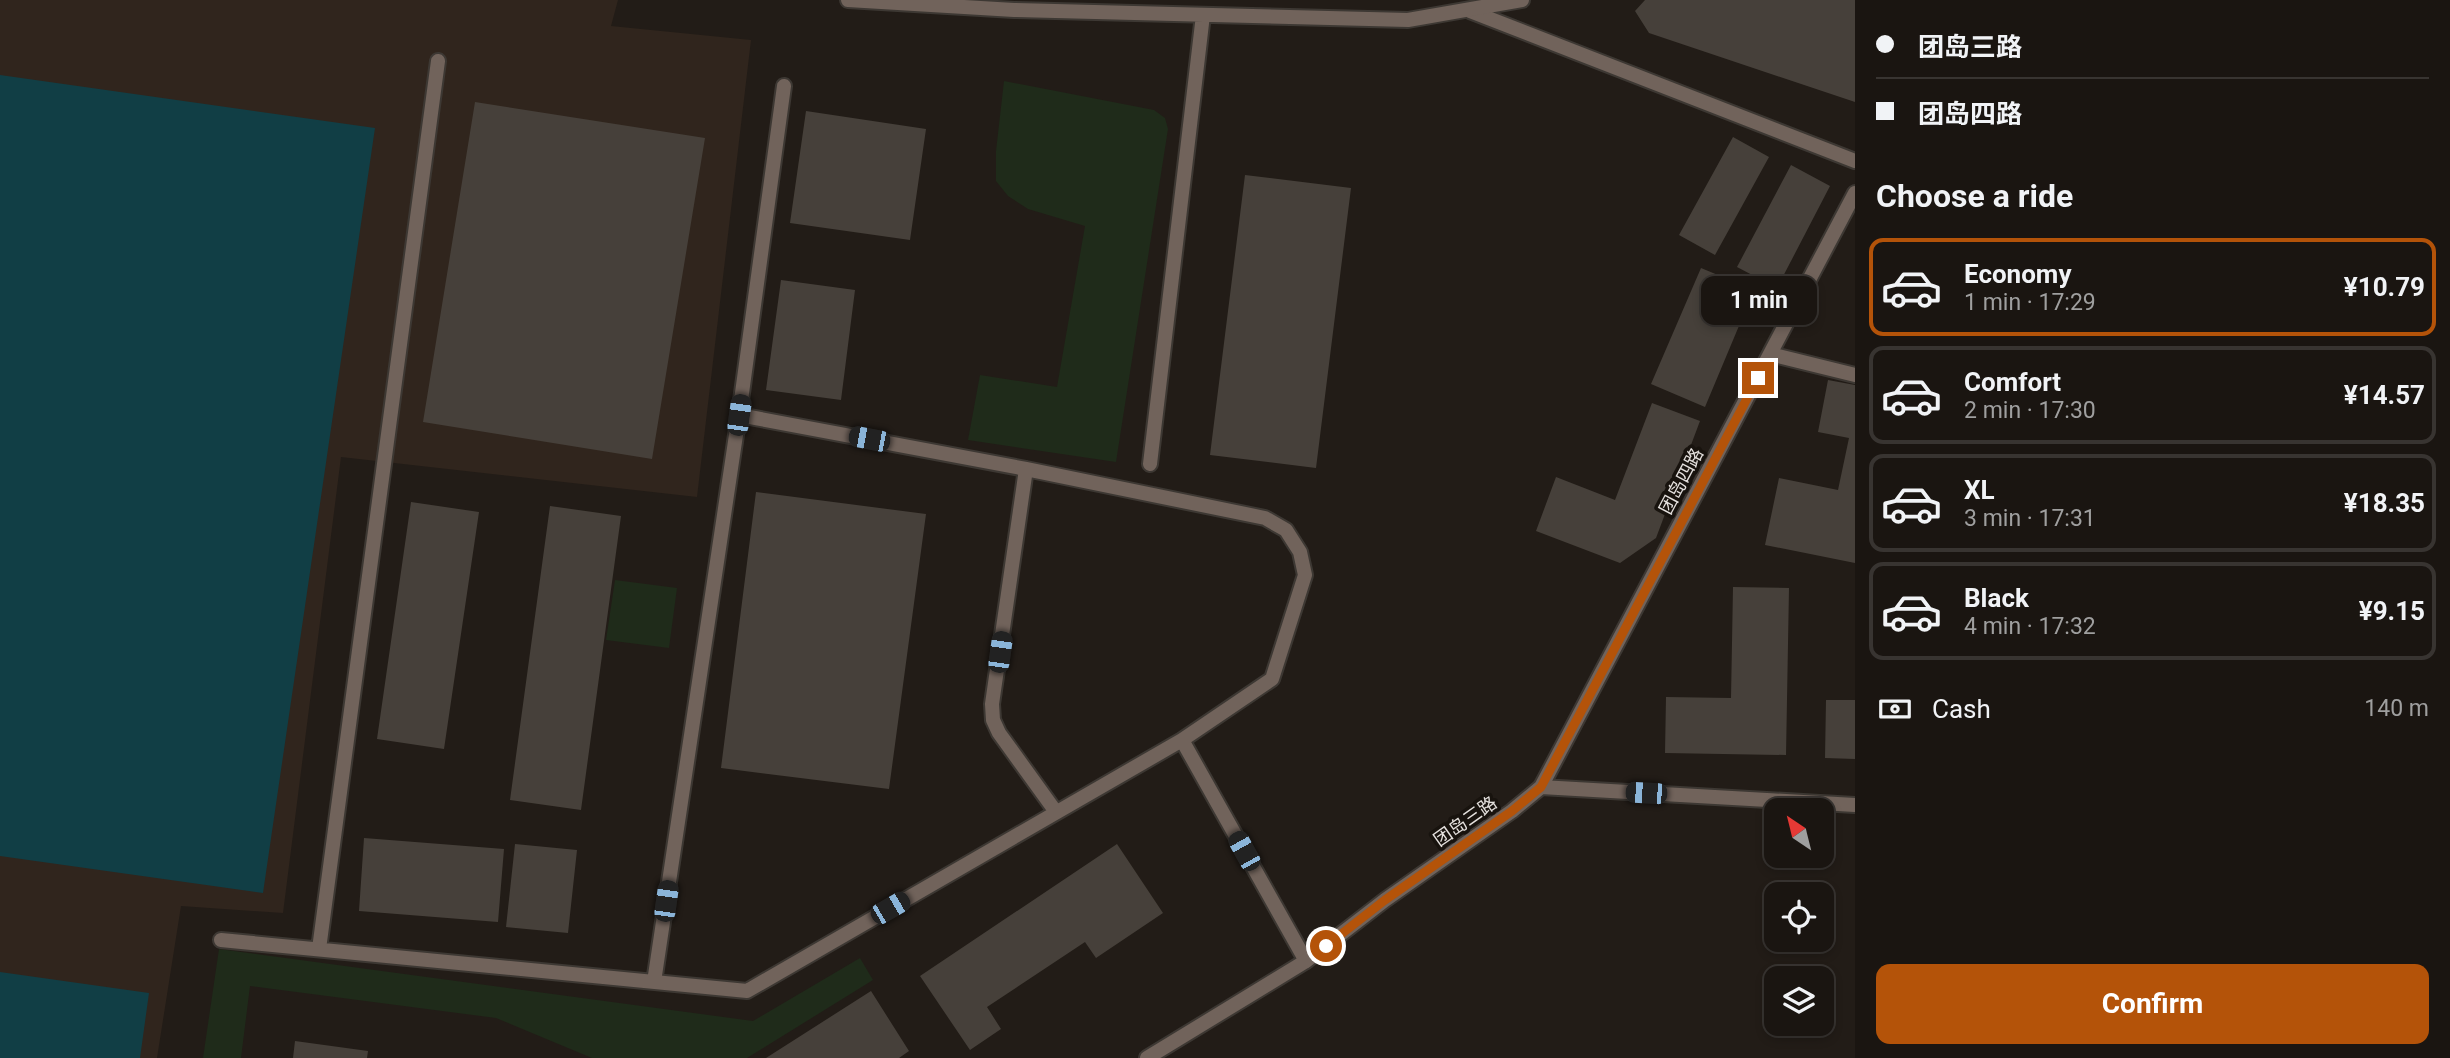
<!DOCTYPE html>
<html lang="en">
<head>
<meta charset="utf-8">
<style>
  body { margin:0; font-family:Roboto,"Noto Sans SC",sans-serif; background:#231e1a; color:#f1f3f6; height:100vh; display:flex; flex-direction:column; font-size:26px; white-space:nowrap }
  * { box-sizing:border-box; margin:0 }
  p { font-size:23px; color:#9f9f9f }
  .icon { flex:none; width:38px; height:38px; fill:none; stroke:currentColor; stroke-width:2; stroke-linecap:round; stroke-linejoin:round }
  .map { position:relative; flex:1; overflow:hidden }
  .sheet { display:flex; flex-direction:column; background:#1a1511; width:595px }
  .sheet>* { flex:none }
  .hud { display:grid; align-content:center; height:154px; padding:0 21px; background:#1a1511 }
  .needle { width:46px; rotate:325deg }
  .buttons { position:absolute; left:1764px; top:798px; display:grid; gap:14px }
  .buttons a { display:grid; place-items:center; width:70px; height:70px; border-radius:14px; background:#1a1511; box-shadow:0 4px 10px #0003,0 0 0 2px #383431; font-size:35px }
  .end { position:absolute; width:32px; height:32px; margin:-16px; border:9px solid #b45309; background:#fff; box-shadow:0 0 0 4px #fff }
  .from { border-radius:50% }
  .bubble { position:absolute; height:49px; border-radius:14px; background:#1a1511; box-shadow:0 4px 10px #0003,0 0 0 2px #383431; font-size:23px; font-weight:700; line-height:49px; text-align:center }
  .car { position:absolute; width:21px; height:42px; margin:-21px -10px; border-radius:9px; box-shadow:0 0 5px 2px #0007; background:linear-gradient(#222 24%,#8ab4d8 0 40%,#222 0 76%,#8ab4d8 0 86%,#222 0) }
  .hud b { display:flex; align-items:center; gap:24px; height:66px; font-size:26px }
  .hud b+b { border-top:2px solid #383431 }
  .hud i { width:18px; height:18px; background:#f1f3f6 }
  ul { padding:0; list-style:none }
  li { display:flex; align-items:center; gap:21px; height:98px; margin:0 14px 10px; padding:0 7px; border:4px solid #383431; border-radius:14px }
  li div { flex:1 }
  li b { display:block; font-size:26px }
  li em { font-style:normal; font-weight:700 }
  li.current { border-color:#b45309 }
  li>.icon { width:63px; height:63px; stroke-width:1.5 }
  h2 { padding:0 21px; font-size:32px; line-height:84px }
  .pay { display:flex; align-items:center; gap:18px; height:77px; padding:0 21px; font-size:26px }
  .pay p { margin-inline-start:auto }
  .button { display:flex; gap:14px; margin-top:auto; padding:14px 21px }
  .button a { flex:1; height:80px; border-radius:14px; background:#b45309; color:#fff; font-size:28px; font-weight:700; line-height:80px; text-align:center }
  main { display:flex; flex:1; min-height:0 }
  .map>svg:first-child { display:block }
</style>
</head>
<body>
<main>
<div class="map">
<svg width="1855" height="1058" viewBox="0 0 1855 1058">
  <rect width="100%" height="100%" fill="#221c17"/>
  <path fill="#30251d" d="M0 0H618L611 26 751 40 697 497 341 457 283 913 181 906 157 1058H0Z"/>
  <path fill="#1f2b1a" d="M1004 81 1154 110 1165 118 1168 129 1116 462 968 440 980 375 1057 387 1085 226 1028 209 1008 196 996 181V151Z
    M615 580 677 588 669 648 606 640Z
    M219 949 753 1021 860 958 873 980 747 1058H592L496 1018 250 986 241 1058H203Z"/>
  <path fill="#113e45" d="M0 75 375 128 263 893 0 856Z
    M0 972 149 993 140 1058H0Z"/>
  <path fill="#46403a" d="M1645 0H1855V102L1649 33 1635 11Z
    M475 102 705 138 652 459 423 422Z
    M806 111 926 129 910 240 790 223Z
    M1733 137 1769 157 1715 255 1679 235Z
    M1791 165 1830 186 1777 288 1737 267Z
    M1245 175 1351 188 1316 468 1210 455Z
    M1701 268 1754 290 1705 407 1651 384Z
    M781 280 855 290 841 400 766 390Z
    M1828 380 1855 385V563L1765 545 1779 478 1838 490 1849 438 1818 432Z
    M1652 403 1700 421 1656 538 1620 563 1536 531 1556 477 1615 500Z
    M756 492 926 514 889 789 721 768Z
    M411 502 479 512 444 749 377 739Z
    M550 506 621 516 581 810 510 800Z
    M1733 587 1789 588 1786 755 1665 753 1666 697 1731 698Z
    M1826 700H1855V759L1825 758Z
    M364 838 504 849 498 922 359 911Z
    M515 844 577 850 568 933 506 927Z
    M1117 844 1163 913 1096 958 1085 942 987 1007 1001 1029 970 1050 920 976Z
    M871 991 909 1051 899 1058H766Z
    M295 1041 368 1051 367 1058H293Z"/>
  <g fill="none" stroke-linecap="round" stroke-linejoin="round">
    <g stroke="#3d3833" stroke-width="18">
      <path id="service" d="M1470 11 1855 161
        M739 415 1026 469 1265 518 1286 530 1300 552 1305 575 1272 679 1182 740 1306 961
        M1026 469 992 704 993 720 999 733 1056 812
        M221 940 747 991 1182 740
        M319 949 438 61
        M654 982 739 415 784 86"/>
    </g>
    <g stroke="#3d3833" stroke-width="18">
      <path id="minor" d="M848 0 1014 10 1408 20 1522 0
        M1770 354 1855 375
        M1150 464 1203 15
        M1541 787 1855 805
        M1147 1058 1306 961 1385 900 1512 811 1541 787 1855 193"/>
    </g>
    <use href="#service" stroke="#71635b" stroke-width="14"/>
    <use href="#minor" stroke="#71635b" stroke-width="14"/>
  </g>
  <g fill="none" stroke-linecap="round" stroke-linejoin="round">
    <path stroke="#b45309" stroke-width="9" d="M1326 946 1385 900 1512 811 1541 787 1758 378"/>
  </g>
  <g text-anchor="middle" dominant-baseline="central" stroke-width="7" stroke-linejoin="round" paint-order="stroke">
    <g font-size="18" fill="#e6e2df" stroke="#18130e">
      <text transform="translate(1681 481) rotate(-62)">团岛四路</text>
      <text transform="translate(1465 821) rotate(-35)">团岛三路</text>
    </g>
  </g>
</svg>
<div class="buttons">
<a><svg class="needle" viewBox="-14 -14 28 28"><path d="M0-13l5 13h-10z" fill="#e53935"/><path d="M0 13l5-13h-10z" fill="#9f9f9f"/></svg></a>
<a><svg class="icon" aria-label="locate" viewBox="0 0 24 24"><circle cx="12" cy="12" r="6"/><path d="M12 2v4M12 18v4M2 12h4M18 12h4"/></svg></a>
<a><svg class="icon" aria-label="layers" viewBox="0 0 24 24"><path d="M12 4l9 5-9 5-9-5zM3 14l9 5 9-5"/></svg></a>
</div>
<i class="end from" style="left:1326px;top:946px"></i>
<i class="end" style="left:1758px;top:378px"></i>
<div class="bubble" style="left:1701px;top:276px;width:116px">1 min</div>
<i class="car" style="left:739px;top:415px;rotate:8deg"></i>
<i class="car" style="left:869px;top:439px;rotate:281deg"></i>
<i class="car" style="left:1000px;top:652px;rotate:8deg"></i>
<i class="car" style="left:1646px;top:793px;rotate:273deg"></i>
<i class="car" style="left:1244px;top:851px;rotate:331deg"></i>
<i class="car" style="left:666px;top:901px;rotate:8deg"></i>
<i class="car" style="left:890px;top:908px;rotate:60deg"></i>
</div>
<section class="sheet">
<div class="hud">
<b><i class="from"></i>团岛三路</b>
<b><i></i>团岛四路</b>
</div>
<h2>Choose a ride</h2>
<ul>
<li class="current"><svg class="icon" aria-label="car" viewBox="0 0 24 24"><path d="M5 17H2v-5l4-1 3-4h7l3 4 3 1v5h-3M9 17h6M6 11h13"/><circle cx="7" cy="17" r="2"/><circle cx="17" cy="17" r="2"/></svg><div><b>Economy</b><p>1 min · 17:29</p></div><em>¥10.79</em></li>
<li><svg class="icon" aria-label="car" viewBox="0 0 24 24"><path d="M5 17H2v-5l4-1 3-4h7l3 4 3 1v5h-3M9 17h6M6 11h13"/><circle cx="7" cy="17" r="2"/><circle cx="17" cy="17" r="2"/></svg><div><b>Comfort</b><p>2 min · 17:30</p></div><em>¥14.57</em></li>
<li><svg class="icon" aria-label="car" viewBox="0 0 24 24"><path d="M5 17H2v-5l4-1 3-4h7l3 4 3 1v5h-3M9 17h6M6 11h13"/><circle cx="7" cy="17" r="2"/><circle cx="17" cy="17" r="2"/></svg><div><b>XL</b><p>3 min · 17:31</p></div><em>¥18.35</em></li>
<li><svg class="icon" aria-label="car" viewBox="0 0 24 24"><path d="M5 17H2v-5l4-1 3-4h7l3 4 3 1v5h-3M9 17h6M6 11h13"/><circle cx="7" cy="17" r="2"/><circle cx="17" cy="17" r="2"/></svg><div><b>Black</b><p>4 min · 17:32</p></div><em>¥9.15</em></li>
</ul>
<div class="pay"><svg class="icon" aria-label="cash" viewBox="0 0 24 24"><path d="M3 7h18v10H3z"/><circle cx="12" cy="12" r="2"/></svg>Cash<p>140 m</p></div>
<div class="button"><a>Confirm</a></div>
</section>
</main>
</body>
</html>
